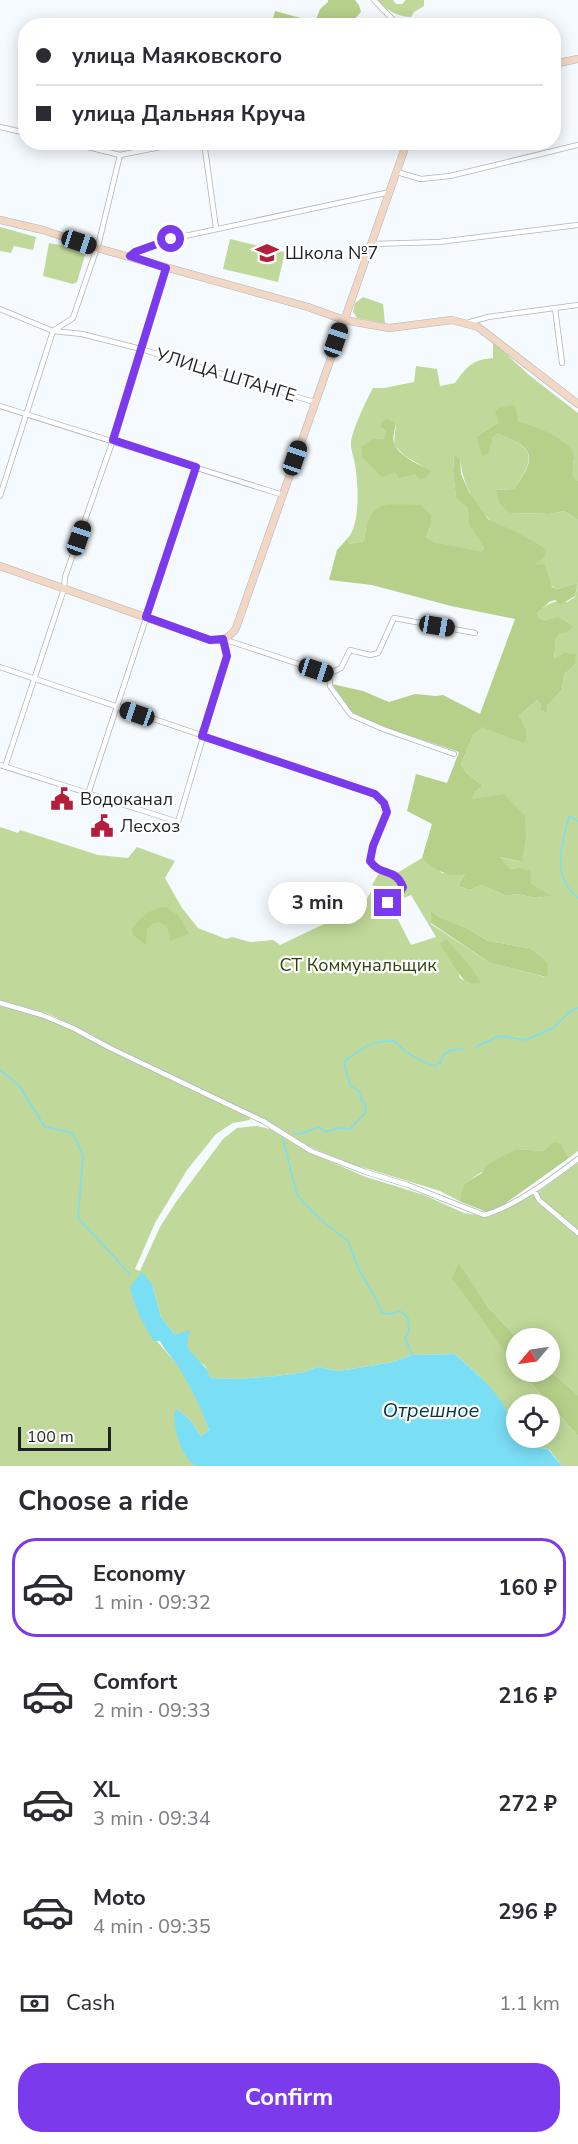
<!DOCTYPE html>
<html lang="en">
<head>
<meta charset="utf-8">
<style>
  body { margin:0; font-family:"Nunito Sans",sans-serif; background:#f2f2f3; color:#2b2b33; height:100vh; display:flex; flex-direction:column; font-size:22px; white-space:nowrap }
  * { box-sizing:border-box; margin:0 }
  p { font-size:20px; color:#7c7c81 }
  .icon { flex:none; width:33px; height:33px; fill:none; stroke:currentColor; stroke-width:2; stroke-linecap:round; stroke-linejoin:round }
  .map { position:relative; height:1466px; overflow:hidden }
  .details { display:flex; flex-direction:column; background:#fff; flex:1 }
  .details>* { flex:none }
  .banner { position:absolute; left:18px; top:18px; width:543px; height:132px; border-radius:24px; box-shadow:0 3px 15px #0003; display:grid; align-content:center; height:132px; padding:0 18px; background:#fff }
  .needle { width:39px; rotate:241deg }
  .controls { position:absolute; left:506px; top:1328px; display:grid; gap:12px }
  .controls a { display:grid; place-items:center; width:54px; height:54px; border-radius:50%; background:#fff; box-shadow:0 3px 15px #0003; font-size:30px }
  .scale { position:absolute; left:18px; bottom:15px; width:93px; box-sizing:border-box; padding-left:6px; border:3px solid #1f2224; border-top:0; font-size:16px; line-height:21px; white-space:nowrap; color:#1f2224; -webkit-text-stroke:4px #fff; paint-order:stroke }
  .end { position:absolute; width:27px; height:27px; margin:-14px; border:8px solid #7c3aed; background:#fff; box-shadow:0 0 0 3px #fff }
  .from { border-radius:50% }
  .bubble { position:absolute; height:42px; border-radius:21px; background:#fff; box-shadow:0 3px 15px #0003; font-size:20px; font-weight:700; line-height:42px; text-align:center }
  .car { position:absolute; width:18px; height:36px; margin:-18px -9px; border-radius:8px; box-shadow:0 0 4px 2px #0007; background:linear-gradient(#222 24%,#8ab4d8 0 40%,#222 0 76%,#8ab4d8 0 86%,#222 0) }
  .banner b { display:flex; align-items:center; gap:21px; height:57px; font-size:22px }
  .banner b+b { border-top:2px solid #e1e1e2 }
  .banner i { width:15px; height:15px; background:#2b2b33 }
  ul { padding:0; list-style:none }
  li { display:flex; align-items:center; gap:18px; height:99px; margin:0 12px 9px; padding:0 6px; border:3px solid transparent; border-radius:24px }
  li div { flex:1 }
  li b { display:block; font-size:22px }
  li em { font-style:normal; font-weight:700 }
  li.current { border-color:#7c3aed }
  li>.icon { width:54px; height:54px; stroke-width:1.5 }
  h2 { padding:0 18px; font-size:27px; line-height:72px }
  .pay { display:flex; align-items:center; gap:15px; height:66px; padding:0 18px; font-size:22px }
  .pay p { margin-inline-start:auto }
  .button { display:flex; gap:12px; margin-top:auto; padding:12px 18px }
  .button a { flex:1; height:69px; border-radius:24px; background:#7c3aed; color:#fff; font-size:24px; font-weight:700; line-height:69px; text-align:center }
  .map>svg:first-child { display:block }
</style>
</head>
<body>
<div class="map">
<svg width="578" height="1466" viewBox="0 0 578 1466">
  <rect width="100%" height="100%" fill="#f5fafe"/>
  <path fill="#c0d899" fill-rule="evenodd" d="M377 0H393L396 4H402L406 0H424V6L414 12 411 17C395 16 389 11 377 0Z
    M0 227 36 237 33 250 14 246 11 253 0 251Z
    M230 239 285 252 278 282 223 269Z
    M49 243 71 247 85 255 77 282 73 284 43 276Z
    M363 297 383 304 385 323 357 318 353 312 355 303Z
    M493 342 529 375 578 413V481C570 476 571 469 574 461L562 441 518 421 499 422 476 437 490 452 491 437 498 434C537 448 535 458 514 489L496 490 510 513 549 514 564 511 578 520V583L557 589C539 581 534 557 530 539 519 534 496 526 488 518 472 503 462 480 460 459L454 454 453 472 456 496 468 509 470 524 484 548 482 553 434 542 426 537 431 525 366 528 364 541 349 544 348 538C361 522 358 483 355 464 354 457 351 451 351 445 350 434 367 399 373 388H384L414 382 416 366 437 369 440 386 455 383C467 366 472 360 493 358ZM396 423 394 445 405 456 422 466 395 472 363 457 362 448 374 438 383 439 387 435 386 431 380 427Z
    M578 584V1151L569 1158 561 1144 544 1151 517 1149 465 1183 461 1191V1202L440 1191 352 1164 310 1147 259 1117 131 1057 89 1033 49 1014 0 1000V827L18 833 20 830 98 855 128 858 137 847 175 861 165 878 182 908 198 928 226 939 232 937 250 942 273 940 280 945 324 924 333 910 340 890 364 904 374 886 372 885 382 868 397 873 422 858 442 873 465 874 458 886 470 890 481 885 507 896 517 894 536 898 550 896 531 883 518 868 510 869 499 857 521 862 472 799 476 791 483 786 467 773 461 765 473 735 482 726 522 743 519 716 537 700 541 705 540 710 548 714 547 706 562 690 564 675 575 664 554 660 556 638 562 633 547 620 541 619 537 614C548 603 552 600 567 602L575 597ZM411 895 436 937 411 945 390 904ZM430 910 439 917 467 928 488 941 529 948 545 977 490 963 431 924ZM447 941 468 963 474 982 468 983 460 978 456 965 439 943Z
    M0 1004 41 1017 67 1027 250 1117V1120L233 1123 216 1134 187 1170 155 1223 135 1269 140 1271 160 1227 176 1202 223 1139 237 1128 257 1126 270 1129 308 1152 366 1177 424 1195 464 1213 488 1217 535 1194 578 1163V1395L549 1370V1338H517L488 1307 459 1264 516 1366V1371H520L549 1404H516V1435C507 1401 482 1377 455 1354L412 1355 393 1362 339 1371 317 1367 305 1372 276 1376 237 1379 211 1378 205 1366 190 1353 186 1343 175 1335 161 1317 152 1284 142 1318C150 1335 163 1348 175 1362 191 1381 201 1407 209 1430L201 1436 190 1420 177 1409 190 1461 195 1466H0Z
    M549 1404 578 1436V1466H562L549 1449 540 1448 523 1440 522 1437H549Z"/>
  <path fill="#b6d089" d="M328 0H355L359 5 361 12 349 25H280L273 18 275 11 315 22 320 9 328 2Z
    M515 405 518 421C535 427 562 435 572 451 578 462 566 473 578 481V520L564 511 549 514 510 513 499 503 496 490 514 489C536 458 537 448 498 434L492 437 490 452 483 457 476 437 499 422 495 412 499 408Z
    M386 419 396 423C395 429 392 438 394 443 398 456 419 464 430 471L426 478 419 479 415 474 399 478 395 472 382 477 362 457V447L374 438 383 439 386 435V431L380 427 382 422Z
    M454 454 460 459 461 474 469 492 488 519 530 539 547 550 543 558 536 564 545 565 552 587 557 589 578 583 575 596 560 605 555 600 549 602 537 614 541 619 547 620 558 617 573 626 566 633H562L556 638 554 659 565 653 576 654 575 664 564 675 562 690 547 706 548 714 540 710 541 705 537 700 519 716 526 730V741L522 743 482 727 473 735 461 765 467 773 483 786 476 791 472 799 504 794 525 816 526 836 522 862 500 857 510 869 518 868 530 871 531 883 551 896 536 898 517 894 507 896 481 885 470 890 458 886 465 874C447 877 435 871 422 858L432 824 407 811 416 774 447 783 459 752 393 730 354 714 332 684 363 691 389 702 415 694 436 696 443 695 480 714 515 619 451 606 372 585 329 580 337 550 348 538 349 544 364 541C369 499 385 504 421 505L431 515V525L426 537 434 542 482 552 484 548 469 524 468 509 456 497 453 472Z
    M166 907 178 915 189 934 170 941 167 926 159 922 153 923 147 929 146 945 133 935 132 928C142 916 151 908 166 907Z
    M430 910 439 917 467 928 488 941 529 948 547 962 548 974 546 977 490 963 431 923Z
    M447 940 468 963 481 983C476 983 470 984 466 982 463 981 443 949 439 943Z
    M554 1142 561 1144 569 1158 503 1205 487 1212 461 1202V1191L465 1183 482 1173 486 1165 517 1149 544 1151Z
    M459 1263 488 1307 517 1338 516 1366 452 1278Z
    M549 1370 578 1395V1436L520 1371Z"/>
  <path fill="#7adef4" d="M142 1272 152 1284 161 1317 175 1335 190 1330C183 1352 191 1350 203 1365 207 1369 209 1374 211 1378L237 1379 276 1376 305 1372 317 1367 339 1371 393 1362 412 1355 455 1354C484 1380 508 1399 516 1437H522L523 1440 540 1448 548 1449 562 1466H195C180 1454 175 1432 174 1414L177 1409 190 1420 201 1436 209 1430C202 1410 193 1391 182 1373 176 1361 166 1353 160 1341H154C143 1325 134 1306 130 1287Z"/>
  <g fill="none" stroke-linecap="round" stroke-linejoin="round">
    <path stroke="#7adef4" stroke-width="1.5" d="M578 821 569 816C562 847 550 875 578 898
      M476 1047 499 1036 526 1040 553 1028 571 1011 578 1008
      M0 1070 19 1085 45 1127 73 1133 83 1156 78 1218 130 1274
      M294 1134 303 1133 319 1127 326 1132 338 1128 350 1129 365 1113 366 1106 360 1097V1092L350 1085 344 1062C363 1047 370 1041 394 1041 406 1054 420 1061 435 1066L440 1063 443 1055 451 1050 463 1049
      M283 1139 297 1195 320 1219 349 1242 359 1270 374 1295 382 1313 391 1314 400 1311 408 1318 409 1331 405 1338 412 1355"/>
    <g stroke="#adb6bc" stroke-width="6">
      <path id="street" d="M374 0 399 26
        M0 127 26 133
        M68 142 120 155 186 142
        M204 142 216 228
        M397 172 421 179 450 176 578 145
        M372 244 439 242 578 225
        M130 256 135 252 171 239 390 192
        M555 308 562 363
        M0 309 53 331 82 334 141 349 314 402
        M467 323 488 317 578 305
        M0 406 283 495
        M0 496 53 331 73 318 99 242 120 155
        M223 639 329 674 341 668 350 650 370 655 378 653 394 618 475 633
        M0 667 375 794 384 803 387 812 373 846 370 861 379 870 396 875 403 887 399 894 388 903
        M329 674 330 686 351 715 383 729 454 754
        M0 765 178 822 227 656 223 639
        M5 767 64 589 65 577 113 440 166 268
        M88 794 196 467
        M0 1003 42 1015 73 1028 110 1048 263 1121 311 1151 366 1172 408 1185 484 1215C514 1207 553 1178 578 1159
        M534 1190 539 1200 578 1233"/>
    </g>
    <g stroke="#adb6bc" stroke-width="8">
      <path id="secondary" d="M554 64 578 59
        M0 220 43 230 97 248 308 307 344 320 389 328 452 320 478 327 578 404
        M0 566 210 640C222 641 230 638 236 628L407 142"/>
    </g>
    <use href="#street" stroke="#fff" stroke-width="4.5"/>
    <use href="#secondary" stroke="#f2d7c4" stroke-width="7"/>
  </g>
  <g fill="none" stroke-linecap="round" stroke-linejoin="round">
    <path stroke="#7c3aed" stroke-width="8" d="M171 239 135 252 130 256 166 268 113 440 196 467 146 617 210 640 223 639 227 656 202 736 375 794 384 803 387 812 373 846 370 861C381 877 395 867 403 887L399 894 388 903"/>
  </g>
  <defs>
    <g id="school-bare" transform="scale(1.8)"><path d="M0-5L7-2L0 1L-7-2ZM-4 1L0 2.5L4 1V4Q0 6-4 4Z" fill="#b21e3c" stroke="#fff" stroke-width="2.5" paint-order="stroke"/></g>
    <g id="civic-bare" transform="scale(1.8)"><path d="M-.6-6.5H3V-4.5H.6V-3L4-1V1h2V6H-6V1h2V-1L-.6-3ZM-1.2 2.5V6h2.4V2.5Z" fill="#b21e3c" stroke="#fff" stroke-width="2.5" paint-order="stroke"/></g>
  </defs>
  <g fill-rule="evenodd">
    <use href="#school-bare" x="267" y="253"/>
    <use href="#civic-bare" x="62" y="799"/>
    <use href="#civic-bare" x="102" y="826"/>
  </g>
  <g text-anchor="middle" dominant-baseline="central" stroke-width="4.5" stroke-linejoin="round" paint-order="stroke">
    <g font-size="18" fill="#1f2224" stroke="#fff" text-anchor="start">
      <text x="285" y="253">Школа №7</text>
      <text x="80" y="799">Водоканал</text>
      <text x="120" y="826">Лесхоз</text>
    </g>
    <g font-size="18" fill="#1f2224" stroke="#fff">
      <text transform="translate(226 375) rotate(17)">УЛИЦА ШТАНГЕ</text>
    </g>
    <g font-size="18" fill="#2f3f0a" stroke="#fff">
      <text x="358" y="965">СТ Коммунальщик</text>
    </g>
    <g font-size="20" font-style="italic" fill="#04363f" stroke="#fff">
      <text x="431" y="1410">Отрешное</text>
    </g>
  </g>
</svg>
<div class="controls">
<a><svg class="needle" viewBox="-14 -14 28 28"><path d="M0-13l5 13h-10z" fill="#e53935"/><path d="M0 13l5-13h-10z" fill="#7c7c81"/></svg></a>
<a><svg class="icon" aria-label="locate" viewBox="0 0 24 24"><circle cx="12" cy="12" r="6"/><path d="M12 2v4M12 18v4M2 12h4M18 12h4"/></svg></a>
</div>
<div class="scale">100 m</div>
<i class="end from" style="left:171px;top:239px"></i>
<i class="end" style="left:388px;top:903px"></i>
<div class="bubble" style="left:268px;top:882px;width:99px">3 min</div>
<i class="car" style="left:79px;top:242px;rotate:108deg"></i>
<i class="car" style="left:336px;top:340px;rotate:19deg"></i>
<i class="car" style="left:295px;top:458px;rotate:19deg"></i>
<i class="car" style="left:79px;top:538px;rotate:19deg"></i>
<i class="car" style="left:437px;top:626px;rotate:100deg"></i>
<i class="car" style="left:316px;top:670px;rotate:108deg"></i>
<i class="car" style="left:137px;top:714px;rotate:289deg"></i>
<div class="banner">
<b><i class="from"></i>улица Маяковского</b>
<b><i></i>улица Дальняя Круча</b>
</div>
</div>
<section class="details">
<h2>Choose a ride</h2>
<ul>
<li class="current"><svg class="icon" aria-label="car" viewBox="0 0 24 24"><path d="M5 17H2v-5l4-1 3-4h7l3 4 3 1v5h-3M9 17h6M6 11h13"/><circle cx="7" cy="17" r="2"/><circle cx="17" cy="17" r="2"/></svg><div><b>Economy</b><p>1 min · 09:32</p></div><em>160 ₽</em></li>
<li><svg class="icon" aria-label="car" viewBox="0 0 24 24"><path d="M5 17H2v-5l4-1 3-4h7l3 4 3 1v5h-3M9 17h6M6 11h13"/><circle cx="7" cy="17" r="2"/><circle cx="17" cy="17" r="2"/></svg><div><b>Comfort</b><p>2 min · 09:33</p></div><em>216 ₽</em></li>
<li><svg class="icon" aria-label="car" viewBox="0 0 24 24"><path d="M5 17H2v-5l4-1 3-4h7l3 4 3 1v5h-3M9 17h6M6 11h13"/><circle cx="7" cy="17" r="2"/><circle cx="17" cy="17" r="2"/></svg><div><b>XL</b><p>3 min · 09:34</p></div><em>272 ₽</em></li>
<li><svg class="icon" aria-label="car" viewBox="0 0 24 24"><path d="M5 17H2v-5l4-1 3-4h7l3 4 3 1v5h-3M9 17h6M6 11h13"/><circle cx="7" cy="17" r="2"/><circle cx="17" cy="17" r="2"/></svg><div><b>Moto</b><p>4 min · 09:35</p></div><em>296 ₽</em></li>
</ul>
<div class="pay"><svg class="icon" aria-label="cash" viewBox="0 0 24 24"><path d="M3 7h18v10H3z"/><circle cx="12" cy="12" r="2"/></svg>Cash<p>1.1 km</p></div>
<div class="button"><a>Confirm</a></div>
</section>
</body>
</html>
